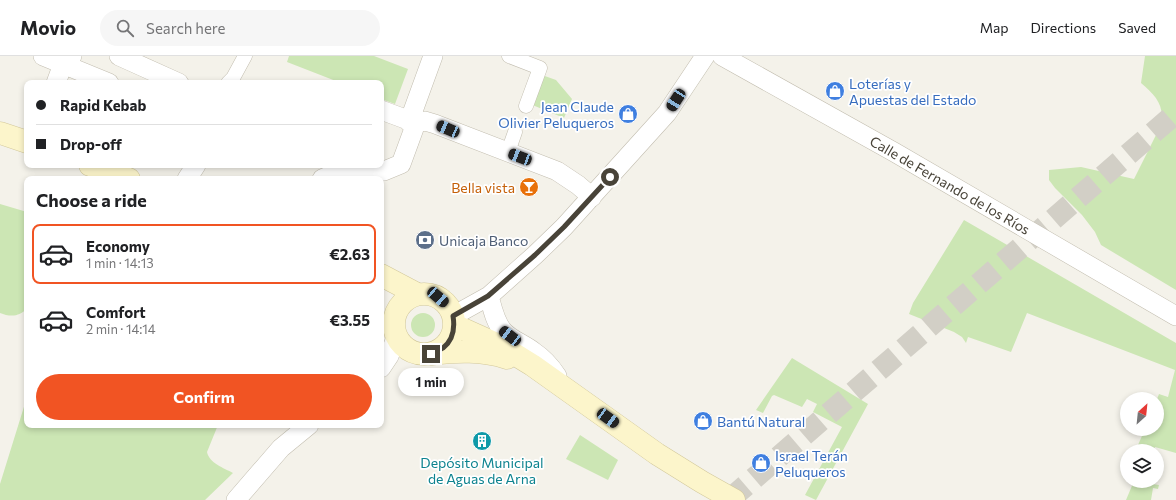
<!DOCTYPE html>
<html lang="en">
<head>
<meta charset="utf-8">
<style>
  body { margin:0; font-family:Commissioner,sans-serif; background:#f6f6f6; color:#202124; height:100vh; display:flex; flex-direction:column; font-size:15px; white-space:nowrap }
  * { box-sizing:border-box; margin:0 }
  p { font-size:13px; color:#757577 }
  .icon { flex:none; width:22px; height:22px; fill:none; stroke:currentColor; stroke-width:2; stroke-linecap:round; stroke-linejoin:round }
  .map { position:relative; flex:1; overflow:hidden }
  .sheet { position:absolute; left:24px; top:120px; width:360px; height:252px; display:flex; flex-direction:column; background:#fff; border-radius:8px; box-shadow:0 2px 6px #0003 }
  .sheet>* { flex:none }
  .guide { position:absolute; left:24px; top:24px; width:360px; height:88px; border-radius:8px; box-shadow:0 2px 6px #0003; display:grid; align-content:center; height:88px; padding:0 12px; background:#fff }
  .needle { width:26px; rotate:27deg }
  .controls { position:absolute; left:1120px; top:336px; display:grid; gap:8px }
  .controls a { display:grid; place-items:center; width:44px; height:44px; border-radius:50%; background:#fff; box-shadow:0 2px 6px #0003; font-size:20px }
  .end { position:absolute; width:18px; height:18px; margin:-9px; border:5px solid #484338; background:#fff; box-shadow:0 0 0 2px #fff }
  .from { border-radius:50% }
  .bubble { position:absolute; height:28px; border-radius:14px; background:#fff; box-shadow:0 2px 6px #0003; font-size:13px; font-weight:700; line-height:28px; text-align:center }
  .car { position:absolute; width:12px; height:24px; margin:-12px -6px; border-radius:5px; box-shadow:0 0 3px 1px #0007; background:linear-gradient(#222 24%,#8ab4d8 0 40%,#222 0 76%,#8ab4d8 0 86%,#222 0) }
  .guide b { display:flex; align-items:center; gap:14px; height:38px; font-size:15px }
  .guide b+b { border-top:1px solid #e0e0e0 }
  .guide i { width:10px; height:10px; background:#202124 }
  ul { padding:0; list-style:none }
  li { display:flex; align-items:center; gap:12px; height:60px; margin:0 8px 6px; padding:0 4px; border:2px solid transparent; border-radius:8px }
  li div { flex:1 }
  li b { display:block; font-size:15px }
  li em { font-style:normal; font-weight:700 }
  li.current { border-color:#f15423 }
  li>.icon { width:36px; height:36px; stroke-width:1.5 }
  h2 { padding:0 12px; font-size:18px; line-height:48px }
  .cta { display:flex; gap:8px; margin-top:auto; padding:8px 12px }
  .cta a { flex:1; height:46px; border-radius:24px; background:#f15423; color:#fff; font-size:16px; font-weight:700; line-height:46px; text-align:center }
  header { display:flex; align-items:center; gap:24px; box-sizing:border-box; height:56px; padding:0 20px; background:#fff; border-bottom:1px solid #e0e0e0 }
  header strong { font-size:19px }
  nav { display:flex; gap:22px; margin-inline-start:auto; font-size:14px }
  .search { width:280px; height:36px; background:#f6f6f6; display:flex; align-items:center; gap:10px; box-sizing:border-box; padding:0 14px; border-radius:22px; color:#757577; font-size:15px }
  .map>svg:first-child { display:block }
</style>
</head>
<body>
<header>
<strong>Movio</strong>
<div class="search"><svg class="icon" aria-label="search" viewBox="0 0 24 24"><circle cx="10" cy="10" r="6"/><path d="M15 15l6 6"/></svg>Search here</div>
<nav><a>Map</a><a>Directions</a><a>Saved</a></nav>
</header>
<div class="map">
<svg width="1176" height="444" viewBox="0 0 1176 444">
  <rect width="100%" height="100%" fill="#f4f2ea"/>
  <path fill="#cce6b4" d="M289 0H374L408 13 395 48 381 43V27H341L287 6Z
    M1145 0H1176V234L1101 189 1095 176 1082 159 1055 132 1049 124V114L1081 111 1134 123 1161 69C1165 49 1155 39 1141 27Z
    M542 19 556 24 572 43 564 62 530 48Z
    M0 148 27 156V252C20 261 10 261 0 257Z
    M964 164 1176 287V397L1155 391 1154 395H1145V392L1138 389 1145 373H1157V343L1159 338 1168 341 1175 314 1027 257 1011 296 968 281 966 287 962 281 954 276 909 258 913 247Z
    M411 269a12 12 0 1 1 24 0a12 12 0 1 1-24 0Z
    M792 302 868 348 816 444 805 439 842 371 813 356 817 348 807 343 802 351 774 339 772 340 763 357 756 354Z
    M27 341V369H218L207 396C209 407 224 412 233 417L205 444H0V428Z
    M580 379 618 404 608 424 566 403Z
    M1134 425H1146L1145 427 1159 429 1158 433 1153 432 1151 444H1126Z"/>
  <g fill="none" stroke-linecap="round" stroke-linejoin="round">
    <path stroke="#d2cfc6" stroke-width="22" stroke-dasharray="22 11" stroke-linecap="butt" d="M729 444 1176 57"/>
    <g stroke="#c2bdaf" stroke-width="15">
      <path id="pedestrian" d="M509 0 540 12 526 50
        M228 27 233 22 245 0
        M508 96 515 76"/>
    </g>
    <g stroke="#c2bdaf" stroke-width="20">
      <path id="minor" d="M43 0 109 27
        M119 0 179 27
        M722 0 894 96 1176 260
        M56 27 63 8 72 0
        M381 54 416 67 425 65 435 68 557 115 578 129 592 141
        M409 66 433 0
        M187 123 196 109
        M322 123 331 119 384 115 401 108 416 67
        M489 240C492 251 495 266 503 275 511 284 524 288 534 296 543 302 551 311 557 320
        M453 260 489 240 535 199 564 171 667 57 705 0
        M381 312 389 300 396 282
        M236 444 281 392 309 369"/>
    </g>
    <g stroke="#d2c89b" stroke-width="23">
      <path id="secondary" d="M0 77 27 86
        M90 109 129 123
        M381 219 417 238
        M394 268a30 30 0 1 1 60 0a30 30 0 1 1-60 0Z
        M454 269 503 291 532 309 657 398 702 426 734 444
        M431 298C457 295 482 294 507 302"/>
    </g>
    <use href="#pedestrian" stroke="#fff" stroke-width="14"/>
    <use href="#minor" stroke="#fff" stroke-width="19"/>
    <use href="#secondary" stroke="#fcf5cb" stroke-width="22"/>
  </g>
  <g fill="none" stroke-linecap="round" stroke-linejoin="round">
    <path stroke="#484338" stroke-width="5" d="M431 298C435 296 440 294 443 292 453 284 455 272 453 260L488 240 535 199 564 171 610 121"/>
  </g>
  <defs>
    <g id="shop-disc" transform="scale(1)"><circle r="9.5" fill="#3f7fe0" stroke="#fff"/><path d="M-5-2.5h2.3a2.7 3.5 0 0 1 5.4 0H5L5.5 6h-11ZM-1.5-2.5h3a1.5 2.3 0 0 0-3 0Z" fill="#fff"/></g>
    <g id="bar-disc" transform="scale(1)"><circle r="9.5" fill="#e8710a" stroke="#fff"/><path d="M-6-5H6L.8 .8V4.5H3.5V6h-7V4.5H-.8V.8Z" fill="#fff"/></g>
    <g id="bank-disc" transform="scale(1)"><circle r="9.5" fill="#5c6f8a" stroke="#fff"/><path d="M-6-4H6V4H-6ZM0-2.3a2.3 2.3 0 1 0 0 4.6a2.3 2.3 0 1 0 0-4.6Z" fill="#fff"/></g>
    <g id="building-disc" transform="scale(1)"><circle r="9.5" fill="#0f9aa8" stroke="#fff"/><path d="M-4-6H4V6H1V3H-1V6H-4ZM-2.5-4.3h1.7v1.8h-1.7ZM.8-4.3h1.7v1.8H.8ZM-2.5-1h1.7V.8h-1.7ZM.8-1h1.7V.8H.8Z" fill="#fff"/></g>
  </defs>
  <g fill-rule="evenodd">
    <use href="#shop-disc" x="835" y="35"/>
    <use href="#shop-disc" x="628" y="58"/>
    <use href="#bar-disc" x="529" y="131"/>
    <use href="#bank-disc" x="425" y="184"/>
    <use href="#shop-disc" x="703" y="365"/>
    <use href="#building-disc" x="482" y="385"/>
    <use href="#shop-disc" x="761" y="407"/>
  </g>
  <g text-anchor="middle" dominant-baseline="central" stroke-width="3.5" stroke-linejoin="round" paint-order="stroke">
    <g font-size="14" fill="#366cbe" stroke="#fff" text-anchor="start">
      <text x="849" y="27">Loterías y<tspan x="849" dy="16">Apuestas del Estado</tspan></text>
      <text x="614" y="50" text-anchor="end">Jean Claude<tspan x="614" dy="16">Olivier Peluqueros</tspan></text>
      <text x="717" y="365">Bantú Natural</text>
      <text x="775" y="399">Israel Terán<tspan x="775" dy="16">Peluqueros</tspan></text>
    </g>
    <g font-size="14" fill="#484338" stroke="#fff">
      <text transform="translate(950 129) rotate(30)">Calle de Fernando de los Ríos</text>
    </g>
    <g font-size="14" fill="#c56008" stroke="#fff" text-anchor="end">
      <text x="515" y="131">Bella vista</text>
    </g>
    <g font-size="14" fill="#4e5e75" stroke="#fff" text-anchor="start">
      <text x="439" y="184">Unicaja Banco</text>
    </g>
    <g font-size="14" fill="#0d838f" stroke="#fff">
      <text x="482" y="406">Depósito Municipal<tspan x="482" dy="16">de Aguas de Arna</tspan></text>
    </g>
  </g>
</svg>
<div class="controls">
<a><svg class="needle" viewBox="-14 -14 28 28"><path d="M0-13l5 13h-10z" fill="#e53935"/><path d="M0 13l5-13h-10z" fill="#757577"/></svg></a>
<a><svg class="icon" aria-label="layers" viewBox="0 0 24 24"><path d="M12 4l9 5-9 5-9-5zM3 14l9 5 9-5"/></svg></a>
</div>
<i class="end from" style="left:610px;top:121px"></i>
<i class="end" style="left:431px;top:298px"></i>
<div class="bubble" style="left:398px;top:312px;width:66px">1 min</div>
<i class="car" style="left:676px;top:44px;rotate:213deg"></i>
<i class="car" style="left:448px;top:73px;rotate:293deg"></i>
<i class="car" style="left:520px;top:101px;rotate:291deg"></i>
<i class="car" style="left:438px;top:241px;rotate:131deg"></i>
<i class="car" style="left:510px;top:280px;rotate:307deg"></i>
<i class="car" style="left:608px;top:362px;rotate:126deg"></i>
<div class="guide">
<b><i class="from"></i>Rapid Kebab</b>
<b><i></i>Drop-off</b>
</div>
<section class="sheet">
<h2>Choose a ride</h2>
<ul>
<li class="current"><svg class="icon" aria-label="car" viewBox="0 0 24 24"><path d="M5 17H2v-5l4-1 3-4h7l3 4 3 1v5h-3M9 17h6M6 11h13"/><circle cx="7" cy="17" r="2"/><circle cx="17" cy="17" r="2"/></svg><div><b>Economy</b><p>1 min · 14:13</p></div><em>€2.63</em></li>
<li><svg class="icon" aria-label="car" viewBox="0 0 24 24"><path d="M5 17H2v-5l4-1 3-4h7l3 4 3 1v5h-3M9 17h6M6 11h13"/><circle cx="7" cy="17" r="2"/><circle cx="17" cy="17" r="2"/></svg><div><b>Comfort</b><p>2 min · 14:14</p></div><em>€3.55</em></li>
</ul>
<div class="cta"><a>Confirm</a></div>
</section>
</div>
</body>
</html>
